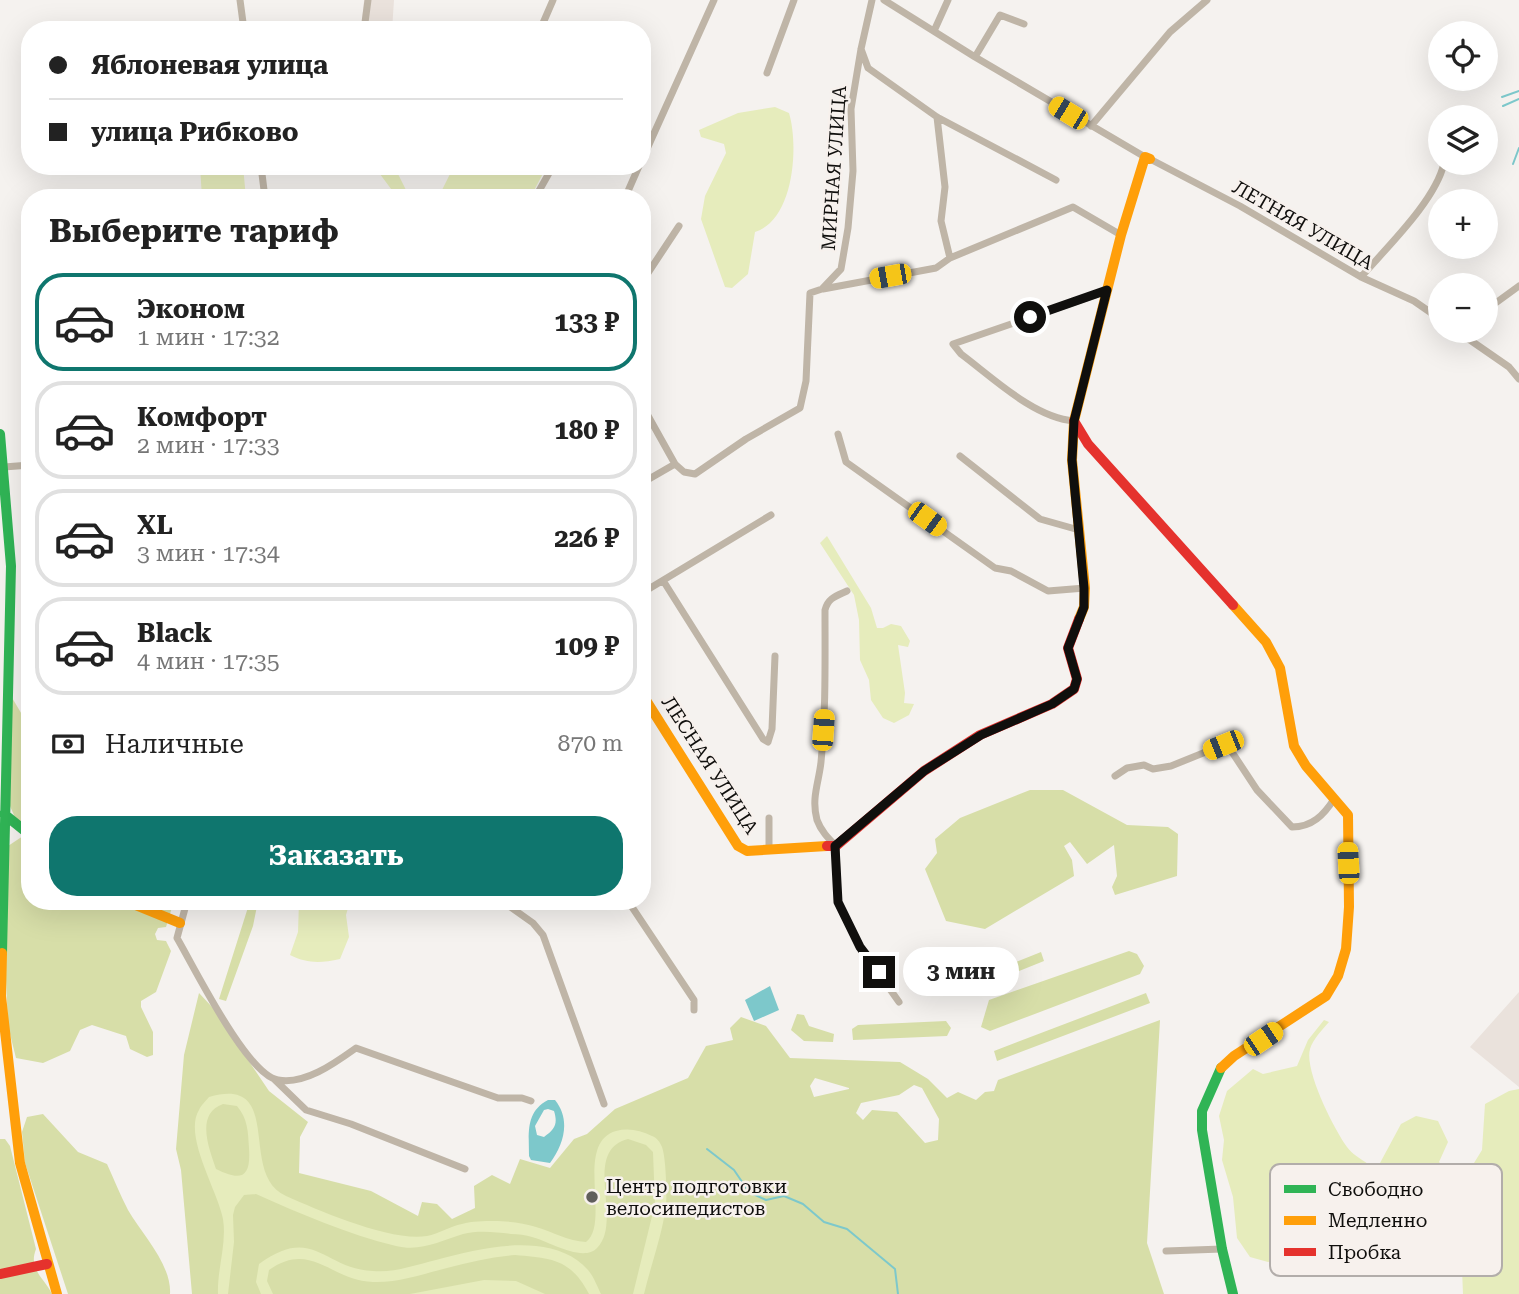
<!DOCTYPE html>
<html lang="ru">
<head>
<meta charset="utf-8">
<style>
  body { margin:0; font-family:"Roboto Serif",serif; background:#f6f6f6; color:#222; height:100vh; display:flex; flex-direction:column; font-size:26px; white-space:nowrap }
  * { box-sizing:border-box; margin:0 }
  p { font-size:23px; color:#767676 }
  .icon { flex:none; width:38px; height:38px; fill:none; stroke:currentColor; stroke-width:2; stroke-linecap:round; stroke-linejoin:round }
  .map { position:relative; flex:1; overflow:hidden }
  .details { position:absolute; left:21px; top:189px; width:630px; height:721px; display:flex; flex-direction:column; background:#fff; border-radius:28px; box-shadow:0 7px 28px #0002 }
  .details>* { flex:none }
  .banner { position:absolute; left:21px; top:21px; width:630px; height:154px; border-radius:28px; box-shadow:0 7px 28px #0002; display:grid; align-content:center; height:154px; padding:0 28px; background:#fff }
  .tools { position:absolute; left:1428px; top:21px; display:grid; gap:14px }
  .tools a { display:grid; place-items:center; width:70px; height:70px; border-radius:50%; background:#fff; box-shadow:0 7px 28px #0002; font-size:35px }
  .end { position:absolute; width:32px; height:32px; margin:-16px; border:9px solid #100f0d; background:#fff; box-shadow:0 0 0 4px #fff }
  .from { border-radius:50% }
  .bubble { position:absolute; height:49px; border-radius:24px; background:#fff; box-shadow:0 7px 28px #0002; font-size:23px; font-weight:700; line-height:49px; text-align:center }
  .car { position:absolute; width:21px; height:42px; margin:-21px -10px; border-radius:9px; box-shadow:0 0 5px 2px #0007; background:linear-gradient(#f5c518 24%,#345 0 40%,#f5c518 0 76%,#345 0 86%,#f5c518 0) }
  .banner b { display:flex; align-items:center; gap:24px; height:66px; font-size:26px }
  .banner b+b { border-top:2px solid #e0e0e0 }
  .banner i { width:18px; height:18px; background:#222 }
  ul { padding:0; list-style:none }
  li { display:flex; align-items:center; gap:21px; height:98px; margin:0 14px 10px; padding:0 14px; border:4px solid #e0e0e0; border-radius:28px }
  li div { flex:1 }
  li b { display:block; font-size:26px }
  li em { font-style:normal; font-weight:700 }
  li.active { border-color:#0f766e }
  li>.icon { width:63px; height:63px; stroke-width:1.5 }
  h2 { padding:0 28px; font-size:32px; line-height:84px }
  .pay { display:flex; align-items:center; gap:18px; height:77px; padding:0 28px; font-size:26px }
  .pay p { margin-inline-start:auto }
  .primary-button { display:flex; gap:14px; margin-top:auto; padding:14px 28px }
  .primary-button a { flex:1; height:80px; border-radius:28px; background:#0f766e; color:#fff; font-size:28px; font-weight:700; line-height:80px; text-align:center }
  .map>svg:first-child { display:block }
</style>
</head>
<body>
<div class="map">
<svg width="1519" height="1294" viewBox="0 0 1519 1294">
  <rect width="100%" height="100%" fill="#f5f2ef"/>
  <path fill="#eae2dc" d="M364 0H394L392 30H361Z
    M1519 992V1087L1470 1047Z"/>
  <path fill="#e6ecbc" d="M775 107 789 113C799 146 794 220 755 232L748 274 732 288 725 287 701 219 705 196 726 153 724 144 701 137 699 130 738 113Z
    M200 166H243L246 198H202Z
    M374 166H398L396 170 407 192 397 197Z
    M454 166H547L530 198H438Z
    M827 536 871 608 877 628H883L891 624 901 626 910 641 908 647 898 645 905 693 904 703 914 704 909 715 894 723 883 718 871 700 869 680 860 660 859 620 854 595 820 543Z
    M299 901H350L346 915 349 937 340 959C321 963 308 964 290 955L298 932Z
    M1324 1020 1329 1022C1322 1030 1313 1039 1310 1049 1304 1070 1334 1129 1347 1147 1352 1154 1361 1159 1368 1164L1380 1163 1401 1124 1416 1116 1438 1121 1448 1142 1439 1162 1448 1171 1474 1163 1482 1150 1485 1104 1509 1091 1519 1089V1294H1463L1460 1218 1446 1196 1434 1188 1427 1191 1413 1228 1405 1231 1400 1227 1392 1195 1378 1183 1364 1184 1334 1249V1265L1304 1267 1293 1257 1268 1262 1250 1257 1237 1238 1233 1197 1222 1160 1224 1140 1219 1116 1227 1091 1253 1069 1263 1074 1297 1066 1308 1040Z
    M245 1088 283 1125 282 1182 414 1229 480 1213 562 1174 620 1118 688 1142 649 1294H207L189 1097Z"/>
  <path fill="#d7dea8" fill-rule="evenodd" d="M11 696 30 728V901H174L166 927 158 928 155 934 157 940 166 941 171 951 156 992 141 1001V1007L153 1032V1055L147 1057 130 1049 126 1036 92 1025 80 1030 70 1051 43 1063 16 1058 8 1026 5 957 8 846 23 836 10 806Z
    M1030 790H1063L1127 825 1168 827 1178 834 1177 876 1115 895 1112 887 1117 876 1114 845 1087 864 1070 842 1064 846 1072 860 1074 876 985 929 946 921 925 869 937 853 935 839 960 818Z
    M250 901H258L253 926 226 1001 219 999Z
    M1129 951 1137 954 1144 966 1140 974 990 1031 981 1027 989 1000Z
    M1041 952 1044 961 997 980 993 971Z
    M199 993 213 1008 269 1091 308 1122 300 1137 299 1173 371 1191 418 1216 422 1202 437 1204 452 1219 475 1208 474 1186 492 1175 510 1184 520 1159 550 1168 574 1139 587 1134 615 1109 688 1078 706 1046 733 1040 730 1028 741 1017 766 1026 790 1058 900 1062 928 1079 947 1098 958 1092 976 1100 985 1092 994 1091 998 1080 1160 1020 1147 1243 1164 1294H644C651 1265 662 1235 666 1206 667 1193 666 1158 662 1147 660 1142 657 1138 652 1136 640 1130 628 1128 616 1131 574 1143 611 1223 586 1242 568 1241 553 1232 536 1227 524 1223 507 1221 494 1221 484 1221 472 1221 462 1224 450 1226 439 1234 427 1236 391 1242 320 1211 286 1196 237 1175 286 1075 209 1097 206 1101 201 1105 199 1110 183 1136 218 1191 223 1219 227 1244 217 1269 218 1294H192L181 1170 176 1149 184 1055ZM815 1078 849 1088V1089L814 1097 810 1086ZM914 1085 922 1088 939 1119 938 1140 925 1143 897 1112 872 1110 863 1120 856 1113 861 1103 899 1095Z
    M1146 993 1150 1003 997 1061 994 1051Z
    M797 1014 804 1015 809 1026 834 1034 833 1042 804 1041 791 1030Z
    M946 1021 951 1028 947 1036 853 1040 852 1029 858 1025Z
    M223 1104 237 1106C248 1119 248 1132 249 1148 251 1177 242 1182 216 1169 209 1148 195 1114 223 1104Z
    M43 1114 78 1152 107 1164C114 1179 120 1195 128 1210 142 1234 172 1265 170 1294H68L25 1163 22 1132 27 1117Z
    M0 1139H5L10 1146 36 1249C28 1270 44 1277 52 1294H0Z
    M628 1139 646 1145 653 1152 655 1204 633 1294H601C597 1286 594 1277 588 1270 575 1255 556 1248 536 1246 501 1243 469 1251 436 1260 415 1265 394 1273 373 1271 323 1269 314 1224 259 1264L256 1282 261 1294H228L234 1242 233 1215 235 1207 244 1195 256 1194C301 1214 347 1234 396 1246 421 1252 440 1241 463 1234 478 1230 496 1232 511 1234 518 1234 526 1235 532 1237 548 1241 583 1263 597 1248 624 1221 581 1151 628 1139Z
    M515 1255C551 1258 571 1259 589 1294H545L516 1281 484 1280 410 1294H273L267 1281 269 1270C312 1240 331 1281 373 1282 398 1283 423 1274 447 1268 470 1262 492 1257 515 1255Z"/>
  <path fill="#7dc8cb" fill-rule="evenodd" d="M770 986 779 1010 754 1021 745 1000Z
    M548 1100H555C571 1120 564 1144 550 1163L531 1160 529 1156C529 1134 525 1112 548 1100ZM548 1109 554 1111C558 1124 555 1129 544 1137L537 1135 535 1126 544 1110Z"/>
  <g fill="none" stroke-linecap="round" stroke-linejoin="round">
    <path stroke="#7dc8cb" stroke-width="2" d="M1502 97 1519 91
      M1503 106 1519 99
      M1513 164 1519 148
      M707 1149 734 1170 749 1192 766 1200 784 1196 803 1204 824 1222 847 1229 895 1269 898 1294"/>
    <path stroke="#bfb5a7" stroke-width="7" d="M240 0 244 30
      M884 0 975 57 1145 157
      M364 30 368 0
      M540 30 553 0
      M934 31 948 0
      M861 49 868 68 937 117 1056 180
      M975 57 1000 15 1024 24
      M767 73 794 0
      M937 117 945 187 941 221 950 258
      M1091 126 1170 32 1207 0
      M1150 159 1240 206 1361 277 1414 301 1440 319
      M642 160 714 0
      M261 166 265 198
      M535 198 553 166
      M625 198 639 166
      M1361 277C1387 247 1436 200 1444 163
      M642 282 679 226
      M823 289 936 268 950 258 1073 207 1121 235
      M1486 310 1519 286
      M1457 331 1509 367 1519 379
      M642 405 675 464 684 472 695 474 746 439 800 408 806 381 810 293 822 289 841 269 848 228 853 171 851 109 861 49 872 0
      M1074 421C1034 418 992 377 961 354L953 344 1107 291
      M838 434 846 462 995 568 1011 571 1048 591 1085 588
      M960 456 1040 519 1079 530
      M4 467 30 465
      M642 483 675 464
      M664 582 763 739 768 742 772 729 775 656
      M847 591C836 596 828 598 825 610 825 661 826 711 821 762 819 782 811 798 817 820 821 831 828 838 836 846L838 902 860 947 899 1002
      M642 593 771 515
      M1115 776 1127 768 1144 765 1153 769 1171 766 1223 745 1228 746 1257 790 1292 827C1312 827 1324 815 1334 799
      M769 848V818
      M187 901 177 938C194 967 247 1075 278 1080 305 1085 335 1063 356 1048L498 1098H522L531 1101
      M502 901 533 923 543 935 604 1104
      M628 901 694 1000V1010
      M275 1080 306 1110 351 1124 465 1169
      M1166 1251 1222 1249"/>
    <path stroke="#30b455" stroke-width="10" d="M0 434 11 566 2 953
      M4 814 30 835
      M1221 1068 1202 1111V1130L1222 1249 1233 1294"/>
    <path stroke="#ff9f0a" stroke-width="10" d="M1079 619 1084 607 1085 588 1072 460 1074 421 1121 235 1145 157 1150 159
      M642 694 738 846 747 851 827 846
      M126 901 180 923
      M2 953 1 996 20 1163 57 1294
      M1221 1068 1234 1056 1326 996 1338 976 1346 949 1349 907 1348 815 1306 766 1294 746 1280 668 1266 642 1233 605"/>
    <path stroke="#e5322d" stroke-width="10" d="M1074 421 1088 444 1233 605
      M827 846H836L924 771 980 735 1052 704 1074 689 1077 679 1068 648 1079 619
      M0 1274 47 1264"/>
  </g>
  <g fill="none" stroke-linecap="round" stroke-linejoin="round">
    <path stroke="#100f0d" stroke-width="9" d="M879 972 860 947 838 902 835 846 924 771 981 735 1052 704 1074 689 1077 679 1068 648 1084 607V588L1072 460 1074 421 1107 290 1030 317"/>
  </g>
  <circle fill="#605e5c" stroke="#f7f1ed" stroke-width="2.5" cx="592" cy="1197" r="7"/>
  <g text-anchor="middle" dominant-baseline="central" stroke-width="5" stroke-linejoin="round" paint-order="stroke">
    <g font-size="19" fill="#100f0d" stroke="#f7f1ed">
      <text transform="translate(834 168) rotate(-86)">МИРНАЯ УЛИЦА</text>
      <text transform="translate(1303 225) rotate(30)">ЛЕТНЯЯ УЛИЦА</text>
      <text transform="translate(710 765) rotate(57)">ЛЕСНАЯ УЛИЦА</text>
    </g>
    <g font-size="19" fill="#100f0d" stroke="#f7f1ed" text-anchor="start">
      <text x="606" y="1186">Центр подготовки<tspan x="606" dy="22">велосипедистов</tspan></text>
    </g>
  </g>
  <rect x="1270" y="1164" width="232" height="112" rx="10" fill="#f7f1ed" stroke="#b2adaa" stroke-width="2"/>
  <rect x="1284" y="1185" width="32" height="8" fill="#30b455"/>
  <rect x="1284" y="1216" width="32" height="9" fill="#ff9f0a"/>
  <rect x="1284" y="1248" width="32" height="8" fill="#e5322d"/>
  <g font-size="19" fill="#100f0d">
    <text x="1328" y="1196">Свободно</text>
    <text x="1328" y="1227">Медленно</text>
    <text x="1328" y="1259">Пробка</text>
  </g>
</svg>
<div class="tools">
<a><svg class="icon" aria-label="locate" viewBox="0 0 24 24"><circle cx="12" cy="12" r="6"/><path d="M12 2v4M12 18v4M2 12h4M18 12h4"/></svg></a>
<a><svg class="icon" aria-label="layers" viewBox="0 0 24 24"><path d="M12 4l9 5-9 5-9-5zM3 14l9 5 9-5"/></svg></a>
<a>+</a>
<a>−</a>
</div>
<i class="end from" style="left:1030px;top:317px"></i>
<i class="end" style="left:879px;top:972px"></i>
<div class="bubble" style="left:903px;top:947px;width:116px">3 мин</div>
<i class="car" style="left:1068px;top:113px;rotate:301deg"></i>
<i class="car" style="left:890px;top:276px;rotate:260deg"></i>
<i class="car" style="left:927px;top:519px;rotate:126deg"></i>
<i class="car" style="left:823px;top:730px;rotate:4deg"></i>
<i class="car" style="left:1223px;top:745px;rotate:248deg"></i>
<i class="car" style="left:1348px;top:863px;rotate:357deg"></i>
<i class="car" style="left:1263px;top:1039px;rotate:56deg"></i>
<div class="banner">
<b><i class="from"></i>Яблоневая улица</b>
<b><i></i>улица Рибково</b>
</div>
<section class="details">
<h2>Выберите тариф</h2>
<ul>
<li class="active"><svg class="icon" aria-label="car" viewBox="0 0 24 24"><path d="M5 17H2v-5l4-1 3-4h7l3 4 3 1v5h-3M9 17h6M6 11h13"/><circle cx="7" cy="17" r="2"/><circle cx="17" cy="17" r="2"/></svg><div><b>Эконом</b><p>1 мин · 17:32</p></div><em>133 ₽</em></li>
<li><svg class="icon" aria-label="car" viewBox="0 0 24 24"><path d="M5 17H2v-5l4-1 3-4h7l3 4 3 1v5h-3M9 17h6M6 11h13"/><circle cx="7" cy="17" r="2"/><circle cx="17" cy="17" r="2"/></svg><div><b>Комфорт</b><p>2 мин · 17:33</p></div><em>180 ₽</em></li>
<li><svg class="icon" aria-label="car" viewBox="0 0 24 24"><path d="M5 17H2v-5l4-1 3-4h7l3 4 3 1v5h-3M9 17h6M6 11h13"/><circle cx="7" cy="17" r="2"/><circle cx="17" cy="17" r="2"/></svg><div><b>XL</b><p>3 мин · 17:34</p></div><em>226 ₽</em></li>
<li><svg class="icon" aria-label="car" viewBox="0 0 24 24"><path d="M5 17H2v-5l4-1 3-4h7l3 4 3 1v5h-3M9 17h6M6 11h13"/><circle cx="7" cy="17" r="2"/><circle cx="17" cy="17" r="2"/></svg><div><b>Black</b><p>4 мин · 17:35</p></div><em>109 ₽</em></li>
</ul>
<div class="pay"><svg class="icon" aria-label="cash" viewBox="0 0 24 24"><path d="M3 7h18v10H3z"/><circle cx="12" cy="12" r="2"/></svg>Наличные<p>870 m</p></div>
<div class="primary-button"><a>Заказать</a></div>
</section>
</div>
</body>
</html>
